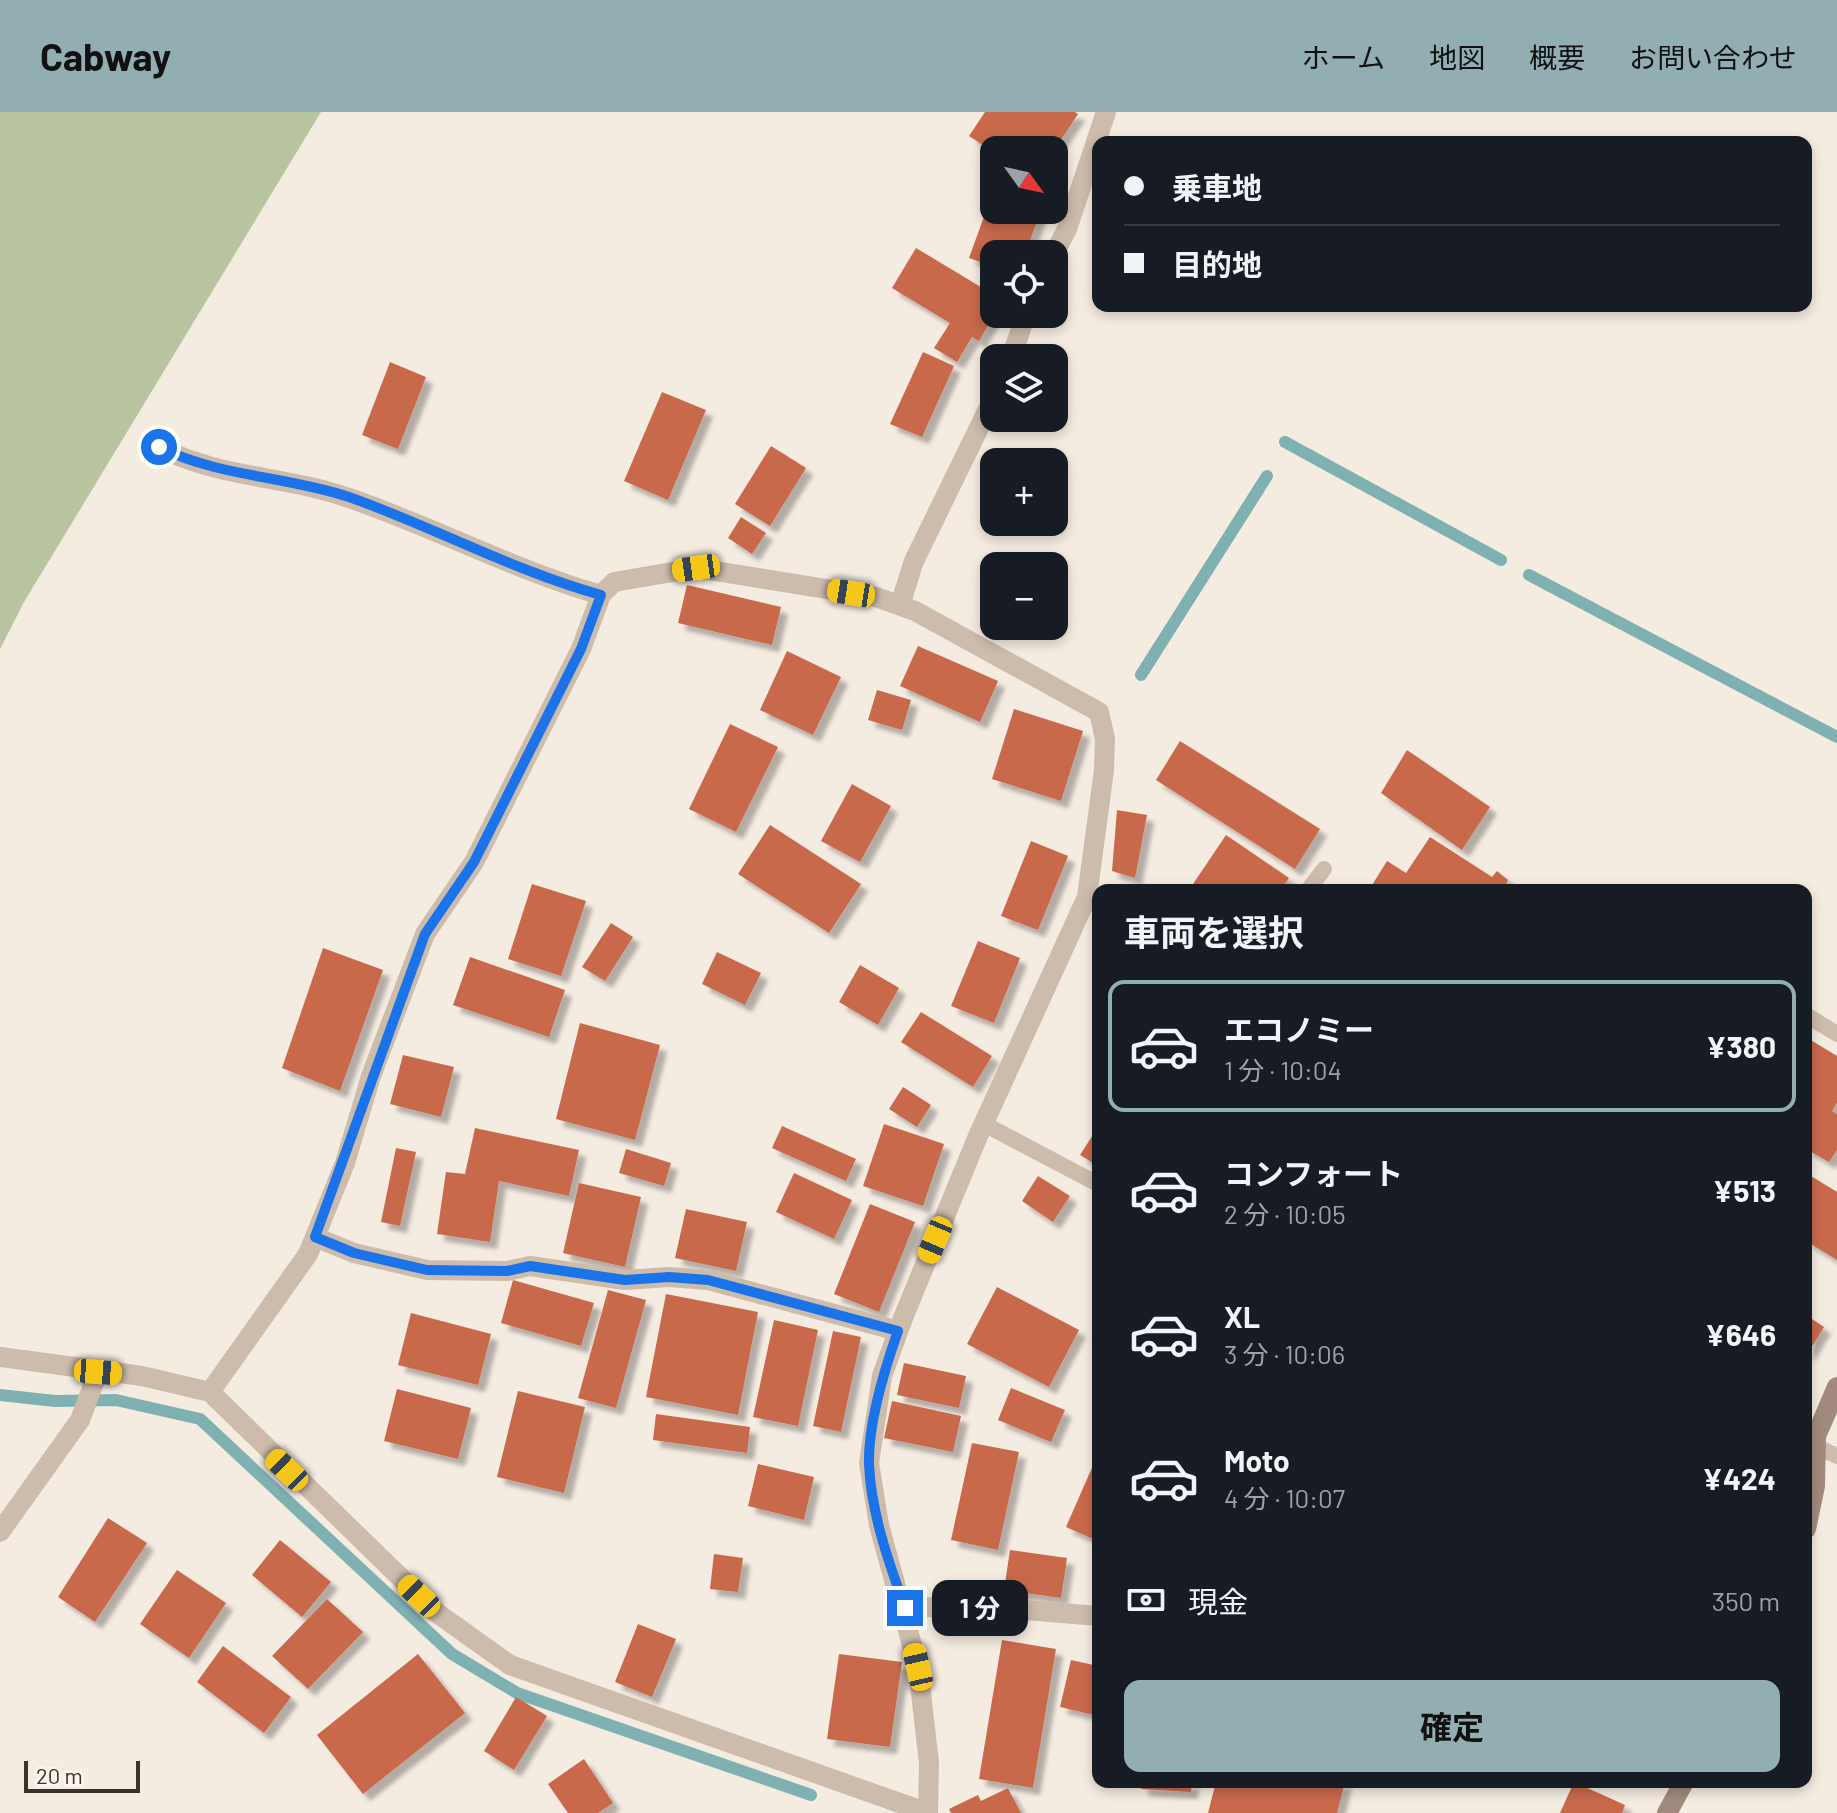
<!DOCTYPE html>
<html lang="ja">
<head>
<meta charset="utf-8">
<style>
  body { margin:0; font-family:Barlow,"Noto Sans JP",sans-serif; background:#242831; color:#f1f3f6; height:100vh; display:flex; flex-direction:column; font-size:30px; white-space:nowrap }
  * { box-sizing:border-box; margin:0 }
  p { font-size:26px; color:#9ea1a6 }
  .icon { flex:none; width:44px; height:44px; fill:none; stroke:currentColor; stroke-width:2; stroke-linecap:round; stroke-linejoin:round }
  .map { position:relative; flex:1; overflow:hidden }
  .panel { position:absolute; left:1092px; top:772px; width:720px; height:904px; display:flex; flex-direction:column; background:#171b24; border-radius:16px; box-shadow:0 4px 12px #0003 }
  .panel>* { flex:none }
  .hud { position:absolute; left:1092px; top:24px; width:720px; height:176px; border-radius:16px; box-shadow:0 4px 12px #0003; display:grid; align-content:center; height:176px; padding:0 32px; background:#171b24 }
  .needle { width:52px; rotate:123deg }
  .fabs { position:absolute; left:980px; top:24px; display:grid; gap:16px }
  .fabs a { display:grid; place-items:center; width:88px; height:88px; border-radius:16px; background:#171b24; box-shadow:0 4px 12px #0003; font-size:40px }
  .scale { position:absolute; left:24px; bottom:20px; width:116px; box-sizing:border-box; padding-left:8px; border:4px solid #3b302b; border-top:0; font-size:22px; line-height:28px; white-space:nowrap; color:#3b302b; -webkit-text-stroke:6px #fbf5ee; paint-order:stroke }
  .end { position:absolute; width:36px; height:36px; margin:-18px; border:10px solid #1a73e8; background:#fff; box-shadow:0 0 0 4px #fff }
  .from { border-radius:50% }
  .bubble { position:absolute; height:56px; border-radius:16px; background:#171b24; box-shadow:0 4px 12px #0003; font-size:26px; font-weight:700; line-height:56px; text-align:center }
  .car { position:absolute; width:24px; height:48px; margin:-24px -12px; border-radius:10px; box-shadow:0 0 6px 2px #0007; background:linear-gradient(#f5c518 24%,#345 0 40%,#f5c518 0 76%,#345 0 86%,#f5c518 0) }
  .hud b { display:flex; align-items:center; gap:28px; height:76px; font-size:30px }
  .hud b+b { border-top:2px solid #363941 }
  .hud i { width:20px; height:20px; background:#f1f3f6 }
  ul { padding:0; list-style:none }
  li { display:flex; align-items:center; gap:24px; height:132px; margin:0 16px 12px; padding:0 16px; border:4px solid transparent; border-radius:16px }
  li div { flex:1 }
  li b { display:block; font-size:30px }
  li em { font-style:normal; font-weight:700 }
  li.current { border-color:#92aeb2 }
  li>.icon { width:72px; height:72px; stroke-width:1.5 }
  h2 { padding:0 32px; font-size:36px; line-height:96px }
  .pay { display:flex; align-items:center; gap:20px; height:88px; padding:0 32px; font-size:30px }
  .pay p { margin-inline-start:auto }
  .primary-button { display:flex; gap:16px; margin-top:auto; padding:16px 32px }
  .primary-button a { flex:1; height:92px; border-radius:16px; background:#92aeb2; color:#111; font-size:32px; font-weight:700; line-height:92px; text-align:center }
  header { display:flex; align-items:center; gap:48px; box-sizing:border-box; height:112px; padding:0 40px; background:#92aeb2; color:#111 }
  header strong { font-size:38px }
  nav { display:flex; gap:44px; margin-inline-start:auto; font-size:28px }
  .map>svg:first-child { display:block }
</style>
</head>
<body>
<header>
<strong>Cabway</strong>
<nav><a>ホーム</a><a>地図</a><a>概要</a><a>お問い合わせ</a></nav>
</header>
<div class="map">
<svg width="1837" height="1701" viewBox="0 0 1837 1701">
  <defs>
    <filter id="shadow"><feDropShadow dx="7" dy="7" stdDeviation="2" flood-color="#0004"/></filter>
  </defs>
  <rect width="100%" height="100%" fill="#f4ebe1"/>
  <path fill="#b8c4a0" d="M0 0H321L24 490 0 537Z"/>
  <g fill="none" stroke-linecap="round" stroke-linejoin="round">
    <path stroke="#7fb0b2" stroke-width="12" d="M1285 330 1501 448
      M1529 463 1837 625
      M1141 563 1267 364
      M0 1283 55 1289 116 1288 200 1307 452 1542 517 1581 811 1683"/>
  </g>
  <path fill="#c8694b" filter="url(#shadow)" d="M985 0H1075L1078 2 1054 38 994 40 969 24Z
    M994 77V98H1041L1025 142H994V155L969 146Z
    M916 136 994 183 995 202 979 229 972 225 957 250 934 236 950 211 892 176Z
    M923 240 954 254 922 325 890 312Z
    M390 250 426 265 398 337 362 323Z
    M662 280 706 298 668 388 624 369Z
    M771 334 806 356 770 414 735 392Z
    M741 405 766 421 752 442 728 426Z
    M687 473 781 495 772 533 678 511Z
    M918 534 998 569 980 610 900 574Z
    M787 539 841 565 813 623 760 598Z
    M877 578 911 588 902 618 868 608Z
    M1014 597 1083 619 1061 689 992 667Z
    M730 612 778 635 736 720 689 697Z
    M1180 629 1320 717 1295 757 1156 668Z
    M1407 638 1490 695 1462 738 1381 681Z
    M852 672 891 694 860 750 821 729Z
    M1117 698 1147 703 1135 766 1112 759Z
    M770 713 861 772 829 821 738 762Z
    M1226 723 1289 766 1280 778H1189Z
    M1430 725 1492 765 1497 759 1508 768 1505 774 1510 778H1369L1387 749 1406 761Z
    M1031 729 1068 744 1038 818 1001 804Z
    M532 772 586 789 561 864 508 847Z
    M611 811 633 825 605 869 582 855Z
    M978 829 1020 846 994 911 951 894Z
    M323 836 383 858 340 979 282 956Z
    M717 840 761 861 745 893 702 872Z
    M470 845 565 878 549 925 453 893Z
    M860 853 899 876 878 913 839 890Z
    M921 900 992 944 973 975 901 930Z
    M580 911 660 933 635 1028 556 1007Z
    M1809 927 1837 944V991L1832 999 1837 1002V1038L1829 1050 1806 1037V932Z
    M403 943 454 955 441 1005 390 992Z
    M903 975 931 993 917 1015 889 997Z
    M884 1012 944 1032 923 1094 863 1074Z
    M782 1014 856 1047 846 1069 772 1036Z
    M1098 1015V1054L1080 1043Z
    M475 1016 579 1038 569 1084 499 1069 490 1130 437 1122 446 1060 465 1062Z
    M396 1036 416 1040 400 1114 381 1110Z
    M626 1037 671 1051 664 1074 619 1061Z
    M794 1061 852 1088 834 1127 776 1100Z
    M1806 1061 1837 1080V1148L1806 1129Z
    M1038 1064 1070 1084 1053 1110 1022 1089Z
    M579 1071 641 1085 625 1155 563 1141Z
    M870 1092 915 1110 879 1200 834 1182Z
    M686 1097 747 1110 736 1159 675 1146Z
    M513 1168 594 1191 581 1234 501 1211Z
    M997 1175 1079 1218 1049 1275 967 1232Z
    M608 1178 646 1188 616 1296 578 1286Z
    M666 1182 758 1200 738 1303 646 1285Z
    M411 1201 491 1222 478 1273 398 1253Z
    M1806 1203 1824 1215 1806 1244Z
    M774 1208 818 1218 798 1314 753 1305Z
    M833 1219 861 1225 841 1320 813 1314Z
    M904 1251 966 1264 959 1296 897 1283Z
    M1011 1276 1065 1298 1051 1330 998 1308Z
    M397 1277 471 1296 458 1347 384 1329Z
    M518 1279 585 1295 564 1381 497 1365Z
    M892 1289 961 1304 953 1340 884 1326Z
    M656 1302 750 1315 747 1341 653 1328Z
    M972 1331 1019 1340 998 1438 951 1428Z
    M1098 1342V1429L1066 1415Z
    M758 1352 814 1365 804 1408 748 1394Z
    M108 1406 147 1431 95 1510 58 1485Z
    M280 1428 331 1470 302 1505 252 1463Z
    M1010 1438 1067 1446 1061 1486 1004 1478Z
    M714 1442 743 1446 738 1480 710 1477Z
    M177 1458 226 1491 189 1546 140 1512Z
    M327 1487 363 1520 308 1577 272 1544Z
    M638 1512 676 1527 652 1585 615 1570Z
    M1002 1528 1056 1537 1033 1676 979 1667Z
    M223 1534 291 1585 264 1621 197 1570Z
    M418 1542 465 1601 363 1682 317 1623Z
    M839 1542 902 1550 890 1635 827 1627Z
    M1071 1548 1098 1554V1604L1060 1595Z
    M516 1585 547 1604 514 1658 484 1639Z
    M584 1647 613 1691 598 1701H568L548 1672Z
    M1142 1670H1192L1191 1680 1141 1677Z
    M1216 1670H1345L1337 1701H1208Z
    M1574 1670 1625 1693 1622 1701H1560Z
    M1008 1676 1021 1701H951L949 1697 978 1683 981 1689Z"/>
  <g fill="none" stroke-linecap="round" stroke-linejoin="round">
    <path stroke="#cdbbac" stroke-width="16" d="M1308 778 1324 757
      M1806 903 1837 922
      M984 1012 1096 1071
      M1815 1334 1837 1344"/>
    <path stroke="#cdbbac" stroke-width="20" d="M1054 142 1067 117 1106 0
      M1011 246 1026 202
      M159 335C219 366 286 364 349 386 434 415 514 458 601 483
      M900 493 914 449 994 285
      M315 1125 354 1141 427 1158 507 1159 530 1154 625 1168 669 1165 708 1168 898 1219
      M0 1245 142 1264 210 1280 437 1501 510 1553 928 1701
      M210 1280 308 1142 345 1051 371 964 425 822 474 750 581 537 601 483 614 470 696 456 876 485 915 499 1099 600 1105 627 1104 658 1087 785 978 1024 903 1206 882 1264 869 1351 879 1413 918 1555 929 1651 928 1701
      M0 1420 80 1308 98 1260
      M905 1496 975 1494 1098 1504"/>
    <path stroke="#a18a7d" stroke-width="20" d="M1806 1417 1815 1374 1816 1324 1837 1275
      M1667 1701 1684 1670"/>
  </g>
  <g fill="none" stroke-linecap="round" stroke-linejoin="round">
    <path stroke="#1a73e8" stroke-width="10" d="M159 335C219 365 286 364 349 385 434 415 514 459 601 483L581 537 474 750 425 822 315 1125 354 1141 427 1158 507 1159 530 1154 625 1168 669 1165 708 1168 898 1219C885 1256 868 1313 869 1352 871 1401 889 1451 905 1496"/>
  </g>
</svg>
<div class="fabs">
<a><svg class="needle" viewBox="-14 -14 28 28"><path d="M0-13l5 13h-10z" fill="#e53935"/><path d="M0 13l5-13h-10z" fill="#9ea1a6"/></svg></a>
<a><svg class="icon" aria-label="locate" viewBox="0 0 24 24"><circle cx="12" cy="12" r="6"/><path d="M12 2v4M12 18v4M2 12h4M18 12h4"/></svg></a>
<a><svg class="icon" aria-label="layers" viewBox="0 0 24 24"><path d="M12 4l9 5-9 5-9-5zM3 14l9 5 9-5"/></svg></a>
<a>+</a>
<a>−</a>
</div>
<div class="scale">20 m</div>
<i class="end from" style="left:159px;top:335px"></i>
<i class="end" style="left:905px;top:1496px"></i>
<div class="bubble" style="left:932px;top:1468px;width:96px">1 分</div>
<i class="car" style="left:696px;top:456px;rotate:262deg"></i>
<i class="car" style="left:851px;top:481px;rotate:279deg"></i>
<i class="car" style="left:935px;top:1128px;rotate:203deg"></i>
<i class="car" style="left:98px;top:1260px;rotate:94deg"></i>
<i class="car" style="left:287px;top:1358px;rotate:314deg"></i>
<i class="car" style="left:419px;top:1484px;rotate:314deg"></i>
<i class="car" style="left:918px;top:1555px;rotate:347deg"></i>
<div class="hud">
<b><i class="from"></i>乗車地</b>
<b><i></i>目的地</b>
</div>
<section class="panel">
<h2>車両を選択</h2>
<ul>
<li class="current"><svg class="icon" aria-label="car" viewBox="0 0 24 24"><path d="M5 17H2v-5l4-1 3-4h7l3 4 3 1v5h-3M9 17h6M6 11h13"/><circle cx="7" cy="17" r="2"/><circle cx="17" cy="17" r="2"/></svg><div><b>エコノミー</b><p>1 分 · 10:04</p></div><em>¥380</em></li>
<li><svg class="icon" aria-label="car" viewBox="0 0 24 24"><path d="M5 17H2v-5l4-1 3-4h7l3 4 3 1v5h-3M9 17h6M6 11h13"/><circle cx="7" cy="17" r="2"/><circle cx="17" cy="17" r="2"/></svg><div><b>コンフォート</b><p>2 分 · 10:05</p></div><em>¥513</em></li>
<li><svg class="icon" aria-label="car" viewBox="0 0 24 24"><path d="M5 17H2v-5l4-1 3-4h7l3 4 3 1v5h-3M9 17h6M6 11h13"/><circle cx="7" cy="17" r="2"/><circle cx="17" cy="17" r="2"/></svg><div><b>XL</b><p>3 分 · 10:06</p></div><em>¥646</em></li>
<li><svg class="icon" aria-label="car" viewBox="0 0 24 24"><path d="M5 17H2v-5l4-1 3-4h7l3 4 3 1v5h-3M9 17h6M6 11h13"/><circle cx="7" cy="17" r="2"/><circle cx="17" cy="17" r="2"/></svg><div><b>Moto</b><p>4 分 · 10:07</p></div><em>¥424</em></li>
</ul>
<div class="pay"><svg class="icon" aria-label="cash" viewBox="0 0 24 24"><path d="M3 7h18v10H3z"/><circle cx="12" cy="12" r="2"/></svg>現金<p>350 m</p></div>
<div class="primary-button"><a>確定</a></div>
</section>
</div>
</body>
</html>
